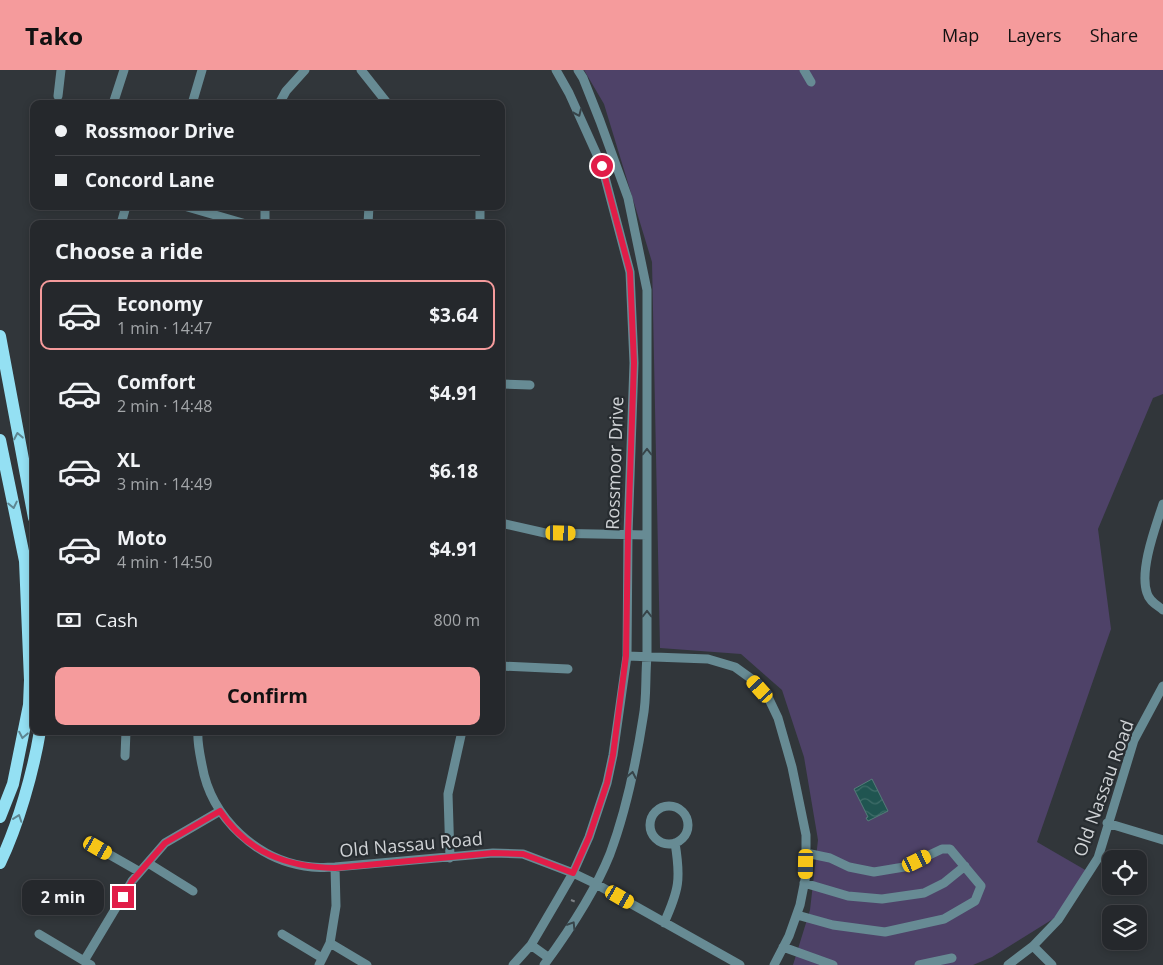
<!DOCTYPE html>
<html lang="en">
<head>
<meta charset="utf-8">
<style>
  body { margin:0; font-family:"Open Sans",sans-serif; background:#2d3034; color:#f1f3f6; height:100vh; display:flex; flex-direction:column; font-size:19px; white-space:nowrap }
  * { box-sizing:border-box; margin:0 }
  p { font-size:16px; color:#a3a6a9 }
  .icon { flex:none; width:28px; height:28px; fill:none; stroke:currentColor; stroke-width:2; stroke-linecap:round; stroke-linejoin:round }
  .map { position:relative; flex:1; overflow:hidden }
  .sheet { position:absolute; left:30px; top:150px; width:475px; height:515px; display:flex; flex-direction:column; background:#25282c; border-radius:10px; box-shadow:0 2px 8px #0003,0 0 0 1px #424448 }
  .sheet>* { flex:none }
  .top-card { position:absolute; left:30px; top:30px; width:475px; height:110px; border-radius:10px; box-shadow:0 2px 8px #0003,0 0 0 1px #424448; display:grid; align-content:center; height:110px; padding:0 25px; background:#25282c }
  .tools { position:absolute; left:1102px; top:780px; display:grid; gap:10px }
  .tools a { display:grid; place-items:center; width:45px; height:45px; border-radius:10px; background:#25282c; box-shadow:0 2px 8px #0003,0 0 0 1px #424448; font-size:25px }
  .end { position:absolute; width:22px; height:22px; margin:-11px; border:6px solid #e11d48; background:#fff; box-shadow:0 0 0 2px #fff }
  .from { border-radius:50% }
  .bubble { position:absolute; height:35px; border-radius:10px; background:#25282c; box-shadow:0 2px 8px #0003,0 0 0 1px #424448; font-size:16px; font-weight:700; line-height:35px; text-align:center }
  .car { position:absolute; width:15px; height:30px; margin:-15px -8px; border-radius:6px; box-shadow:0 0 4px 1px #0007; background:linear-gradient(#f5c518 24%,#345 0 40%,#f5c518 0 76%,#345 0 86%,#f5c518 0) }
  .top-card b { display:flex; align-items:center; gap:18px; height:48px; font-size:19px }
  .top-card b+b { border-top:1px solid #424448 }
  .top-card i { width:12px; height:12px; background:#f1f3f6 }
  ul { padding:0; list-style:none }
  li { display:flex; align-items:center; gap:15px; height:70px; margin:0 10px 8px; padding:0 15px; border:2px solid transparent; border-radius:10px }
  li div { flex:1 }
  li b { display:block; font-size:19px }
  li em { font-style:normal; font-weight:700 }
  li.on { border-color:#f59b9c }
  li>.icon { width:45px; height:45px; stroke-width:1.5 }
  h2 { padding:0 25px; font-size:22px; line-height:60px }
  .pay { display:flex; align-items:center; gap:12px; height:55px; padding:0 25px; font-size:19px }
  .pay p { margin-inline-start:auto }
  .action { display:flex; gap:10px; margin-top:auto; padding:10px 25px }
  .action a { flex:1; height:58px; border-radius:10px; background:#f59b9c; color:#111; font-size:20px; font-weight:700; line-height:58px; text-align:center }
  header { display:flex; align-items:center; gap:30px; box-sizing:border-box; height:70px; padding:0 25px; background:#f59b9c; color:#111 }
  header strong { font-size:24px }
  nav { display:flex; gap:28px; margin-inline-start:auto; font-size:18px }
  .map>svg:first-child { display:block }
</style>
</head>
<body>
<header>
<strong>Tako</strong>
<nav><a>Map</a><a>Layers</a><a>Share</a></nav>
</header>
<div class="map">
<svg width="1163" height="895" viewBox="0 0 1163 895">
  <defs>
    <pattern id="water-waves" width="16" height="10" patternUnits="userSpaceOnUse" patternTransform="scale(1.25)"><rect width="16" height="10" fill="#205551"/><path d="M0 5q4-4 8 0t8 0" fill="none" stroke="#3f6d69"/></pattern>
  </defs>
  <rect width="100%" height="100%" fill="#31363a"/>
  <path fill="#4e4268" d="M584 0H1163V324L1153 328 1098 459 1111 559 1037 772 1087 801 1061 844 992 887 973 895H793L810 840 818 770 804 687 782 620 741 584 660 578 652 192 604 34Z"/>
  <path fill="url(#water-waves)" stroke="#557b79" d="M872 709 888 741 868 751 866 748 868 747 854 719Z"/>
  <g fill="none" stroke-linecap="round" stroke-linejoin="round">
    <path stroke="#7c8084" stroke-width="2" stroke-dasharray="4 4" stroke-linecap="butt" d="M571 830 576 832"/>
    <path stroke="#678b94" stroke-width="9" d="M361 0 388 34
      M804 0 811 12
      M58 26 61 0
      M113 34 124 0
      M192 34 202 0
      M279 34 286 21 305 0
      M184 136 246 154
      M121 154 126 136
      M265 154V136
      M368 154 369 136
      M480 154V136
      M501 314 530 315
      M1163 434C1156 456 1139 500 1147 523 1149 531 1157 535 1163 540
      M501 453 545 463 647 465
      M627 586 708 589 735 597 753 610 768 627 778 648 792 697 806 765V805L800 835 789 866 774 895
      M501 596 568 599
      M198 661C197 672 200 685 202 695 211 748 258 792 312 797 320 798 328 797 335 797L493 783 523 784 573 803 596 814 740 895
      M125 686 126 661
      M650 755a19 19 0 1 1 38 0a19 19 0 1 1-38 0Z
      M1107 753 1163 770
      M98 778 140 802
      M450 788 448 724 462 661
      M148 793 193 821
      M804 813 848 826 882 829 924 823 944 813 965 796
      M797 845 833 855 885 862 944 849 975 831 981 816 950 779H942L904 797 874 802 849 797 830 788 806 783
      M664 853C679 820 681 809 675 773
      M39 864 91 895
      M282 864 322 888
      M330 873 367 895
      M531 875 549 888
      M1033 876 1052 895
      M783 877 833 895
      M84 891 132 811 165 773 220 741
      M319 895 330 873 336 836 335 797
      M513 895 531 875 558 829 573 803 589 767 607 713 613 685 627 586 628 464 634 293 630 202 602 96 569 23 556 0
      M544 895C569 861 594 824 610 784 626 741 636 693 643 648 647 628 645 607 647 587V220L628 128 600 51 583 8 578 0
      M919 895 952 888
      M1008 895 1033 876 1058 850 1098 788 1134 670 1163 616"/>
    <path stroke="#94e0f3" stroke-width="12" d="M0 266 34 448
      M0 370 25 491 30 610 29 635 13 714 0 747
      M0 793C18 755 33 703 40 661"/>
  </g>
  <defs><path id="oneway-chevron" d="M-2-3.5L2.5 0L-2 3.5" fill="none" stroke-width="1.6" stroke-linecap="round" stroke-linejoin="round" transform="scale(1.25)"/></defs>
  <g stroke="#374449">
    <use href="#oneway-chevron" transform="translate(578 43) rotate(66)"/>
    <use href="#oneway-chevron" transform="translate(647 382) rotate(-90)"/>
    <use href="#oneway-chevron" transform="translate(647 544) rotate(-90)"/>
    <use href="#oneway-chevron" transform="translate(632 705) rotate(-79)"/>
    <use href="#oneway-chevron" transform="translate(572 855) rotate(-58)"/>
  </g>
  <g stroke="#5e8692">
    <use href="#oneway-chevron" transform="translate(18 366) rotate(-101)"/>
    <use href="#oneway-chevron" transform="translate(13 435) rotate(78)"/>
    <use href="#oneway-chevron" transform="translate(23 665) rotate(101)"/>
    <use href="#oneway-chevron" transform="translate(18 748) rotate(-71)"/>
  </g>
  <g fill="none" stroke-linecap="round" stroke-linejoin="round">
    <path stroke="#e11d48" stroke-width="6" d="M123 827 132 811 165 773 220 741C248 783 287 797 335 798L493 783 523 784 573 803 589 767 607 713 613 685 626 586 628 464 634 293 630 202 602 96"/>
  </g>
  <g text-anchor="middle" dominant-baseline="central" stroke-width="4.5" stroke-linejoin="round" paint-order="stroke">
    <g font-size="18" fill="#d0d3d6" stroke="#272c30">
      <text transform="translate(614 393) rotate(-88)">Rossmoor Drive</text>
      <text transform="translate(1103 718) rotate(-70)">Old Nassau Road</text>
      <text transform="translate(411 774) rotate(-5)">Old Nassau Road</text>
    </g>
  </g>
</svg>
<div class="tools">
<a><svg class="icon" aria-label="locate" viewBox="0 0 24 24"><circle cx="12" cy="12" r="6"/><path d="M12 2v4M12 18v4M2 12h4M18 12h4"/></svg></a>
<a><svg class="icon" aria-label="layers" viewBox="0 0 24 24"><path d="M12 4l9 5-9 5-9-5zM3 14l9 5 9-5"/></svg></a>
</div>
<i class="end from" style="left:602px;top:96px"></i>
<i class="end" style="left:123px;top:827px"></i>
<div class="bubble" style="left:22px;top:810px;width:82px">2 min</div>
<i class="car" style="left:561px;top:463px;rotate:91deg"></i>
<i class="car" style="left:760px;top:619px;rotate:318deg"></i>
<i class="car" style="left:98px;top:778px;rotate:120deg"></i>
<i class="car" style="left:917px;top:791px;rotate:64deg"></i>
<i class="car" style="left:806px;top:794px;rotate:181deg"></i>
<i class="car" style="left:620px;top:827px;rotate:120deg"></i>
<div class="top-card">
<b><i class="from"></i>Rossmoor Drive</b>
<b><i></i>Concord Lane</b>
</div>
<section class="sheet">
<h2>Choose a ride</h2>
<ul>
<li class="on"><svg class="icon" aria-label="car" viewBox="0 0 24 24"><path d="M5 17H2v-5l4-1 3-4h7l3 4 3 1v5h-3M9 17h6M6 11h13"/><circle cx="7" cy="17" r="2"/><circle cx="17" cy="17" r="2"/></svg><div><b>Economy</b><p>1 min · 14:47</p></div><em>$3.64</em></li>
<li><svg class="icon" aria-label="car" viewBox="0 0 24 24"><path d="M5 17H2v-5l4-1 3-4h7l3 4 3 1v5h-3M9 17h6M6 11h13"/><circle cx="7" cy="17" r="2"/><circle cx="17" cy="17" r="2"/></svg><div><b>Comfort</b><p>2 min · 14:48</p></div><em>$4.91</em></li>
<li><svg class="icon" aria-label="car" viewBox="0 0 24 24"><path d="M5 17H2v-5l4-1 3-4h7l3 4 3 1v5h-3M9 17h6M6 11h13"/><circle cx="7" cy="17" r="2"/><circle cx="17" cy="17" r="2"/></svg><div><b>XL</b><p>3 min · 14:49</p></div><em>$6.18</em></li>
<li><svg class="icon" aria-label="car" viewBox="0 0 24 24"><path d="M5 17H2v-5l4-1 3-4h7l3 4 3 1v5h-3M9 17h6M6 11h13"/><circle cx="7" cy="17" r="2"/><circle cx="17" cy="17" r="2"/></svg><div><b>Moto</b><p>4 min · 14:50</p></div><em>$4.91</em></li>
</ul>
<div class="pay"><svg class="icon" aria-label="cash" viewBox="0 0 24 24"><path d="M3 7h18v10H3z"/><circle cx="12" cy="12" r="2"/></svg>Cash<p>800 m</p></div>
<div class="action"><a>Confirm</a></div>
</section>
</div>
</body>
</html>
